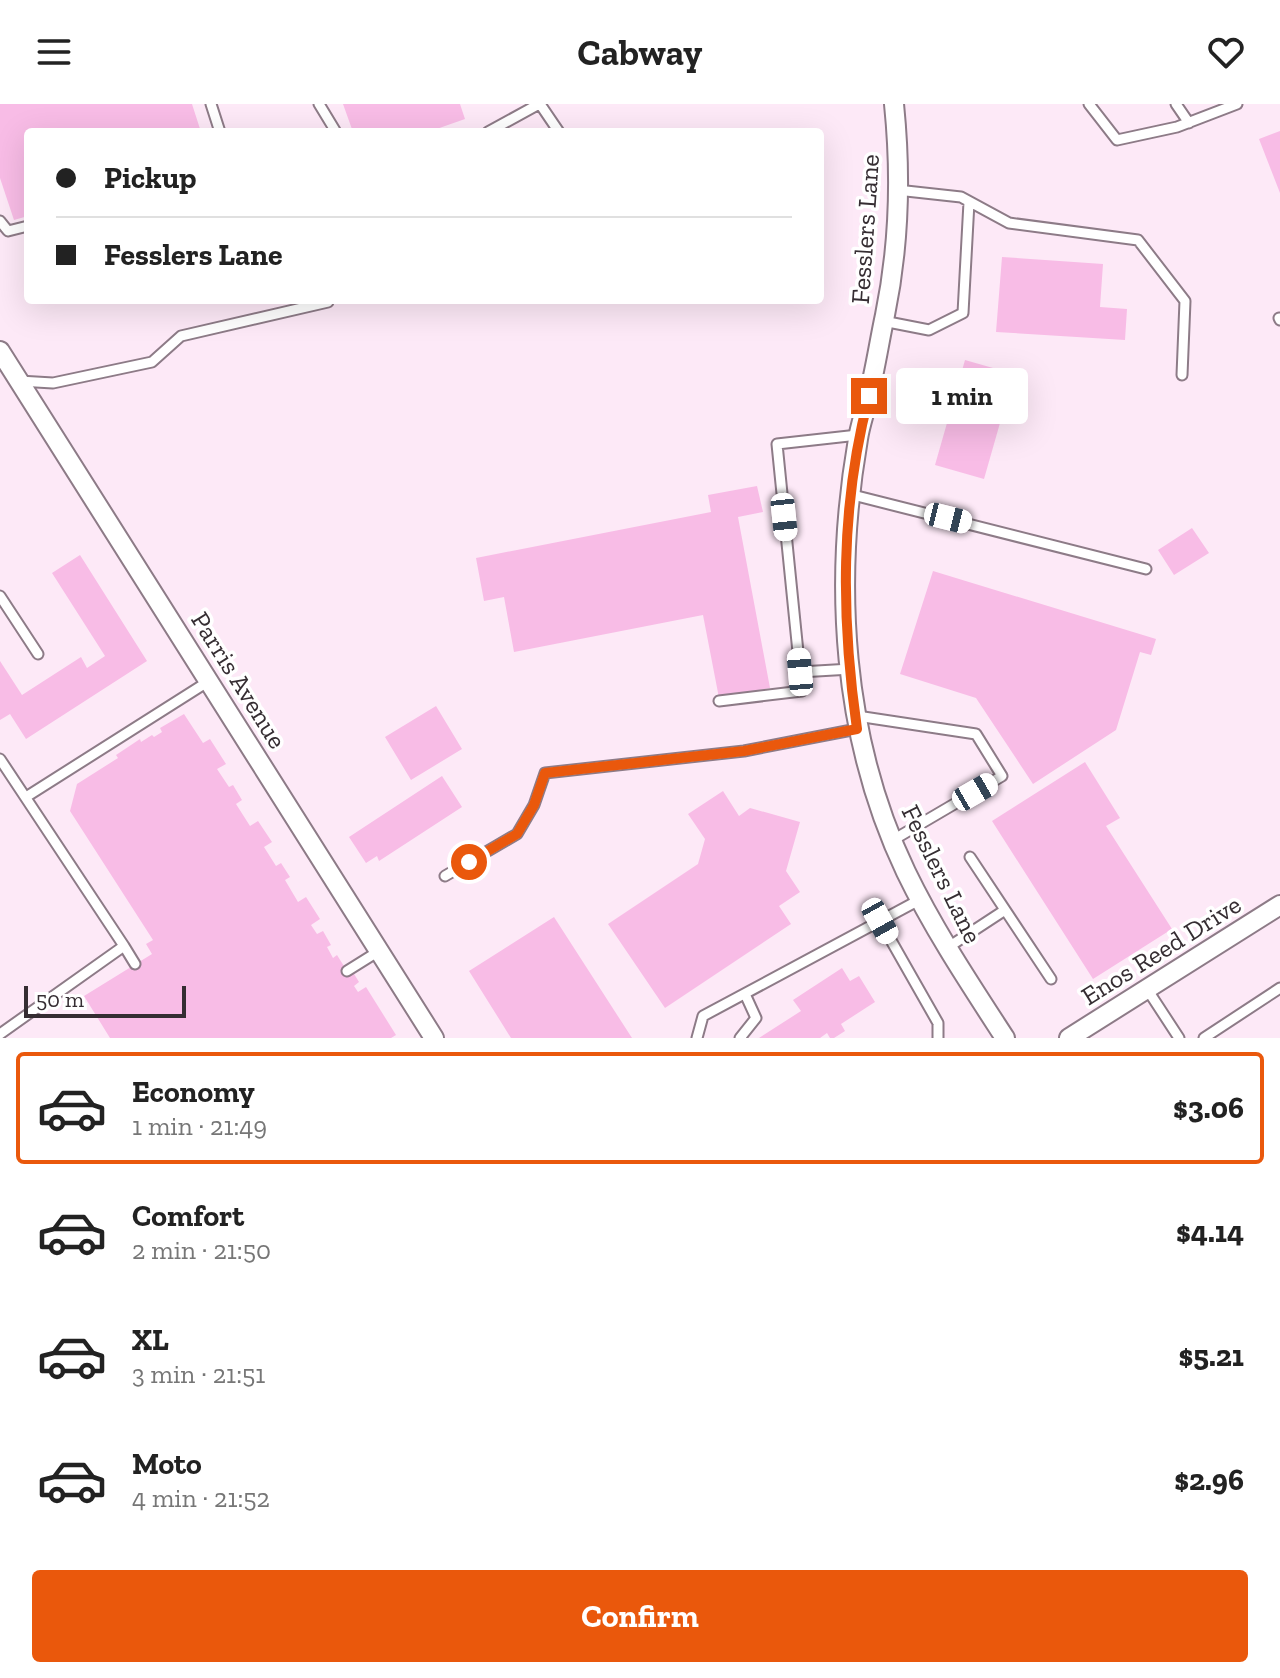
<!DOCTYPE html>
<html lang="en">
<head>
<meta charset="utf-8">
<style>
  body { margin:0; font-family:"Zilla Slab",serif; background:#f6f6f6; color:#222; height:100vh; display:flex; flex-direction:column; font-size:30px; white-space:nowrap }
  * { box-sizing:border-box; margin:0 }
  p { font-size:26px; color:#767676 }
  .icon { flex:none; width:44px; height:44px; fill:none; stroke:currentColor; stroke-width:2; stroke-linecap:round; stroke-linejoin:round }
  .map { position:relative; height:934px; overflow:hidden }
  .side { display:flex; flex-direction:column; background:#fff; flex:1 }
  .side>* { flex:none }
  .banner { position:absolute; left:24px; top:24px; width:800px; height:176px; border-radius:8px; box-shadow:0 8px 32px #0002; display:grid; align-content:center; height:176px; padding:0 32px; background:#fff }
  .scale { position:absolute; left:24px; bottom:20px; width:162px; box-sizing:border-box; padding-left:8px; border:4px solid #352d32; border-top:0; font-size:22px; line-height:28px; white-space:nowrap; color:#352d32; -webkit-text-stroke:6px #fff; paint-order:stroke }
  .end { position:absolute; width:36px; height:36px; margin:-18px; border:10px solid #ea580c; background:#fff; box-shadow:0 0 0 4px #fff }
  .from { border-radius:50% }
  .bubble { position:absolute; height:56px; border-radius:8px; background:#fff; box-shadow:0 8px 32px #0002; font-size:26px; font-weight:700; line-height:56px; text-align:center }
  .car { position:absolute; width:24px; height:48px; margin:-24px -12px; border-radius:10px; box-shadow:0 0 6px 2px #0007; background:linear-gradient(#fff 24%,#345 0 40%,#fff 0 76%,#345 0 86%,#fff 0) }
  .banner b { display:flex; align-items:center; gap:28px; height:76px; font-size:30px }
  .banner b+b { border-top:2px solid #e0e0e0 }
  .banner i { width:20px; height:20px; background:#222 }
  ul { padding:14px 0 0; list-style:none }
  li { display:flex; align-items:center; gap:24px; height:112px; margin:0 16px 12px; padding:0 16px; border:4px solid transparent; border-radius:8px }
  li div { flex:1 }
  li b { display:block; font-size:30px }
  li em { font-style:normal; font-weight:700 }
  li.on { border-color:#ea580c }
  li>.icon { width:72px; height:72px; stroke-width:1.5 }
  .primary-button { display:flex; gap:16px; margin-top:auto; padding:16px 32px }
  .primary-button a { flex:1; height:92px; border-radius:8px; background:#ea580c; color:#fff; font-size:32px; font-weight:700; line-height:92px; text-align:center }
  header { display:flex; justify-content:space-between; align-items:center; height:104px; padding:0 32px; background:#fff; font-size:36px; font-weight:700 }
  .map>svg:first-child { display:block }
</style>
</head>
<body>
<header><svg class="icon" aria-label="menu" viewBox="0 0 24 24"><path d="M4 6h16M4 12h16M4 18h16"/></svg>Cabway<svg class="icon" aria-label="heart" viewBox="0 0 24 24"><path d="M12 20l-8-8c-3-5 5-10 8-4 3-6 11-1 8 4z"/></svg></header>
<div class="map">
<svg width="1280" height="934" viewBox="0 0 1280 934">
  <rect width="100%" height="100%" fill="#fde9f7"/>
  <path fill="#f8bce6" d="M0 0H192L201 28H28V112L14 116 0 74Z
    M343 0H460L465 15 428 28H353Z
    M1280 27V89L1259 35Z
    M1002 153 1103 160 1100 203 1127 205 1125 236 996 228Z
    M965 256 1014 270 984 375 935 361Z
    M757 382 763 408 738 413 770 584 719 594 703 511 514 548 504 493 484 497 476 454 711 408 708 391Z
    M1192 424 1209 449 1174 471 1158 446Z
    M80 451 147 557 26 635 10 610 0 616V557L22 591 81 553 87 564 105 552 52 469Z
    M933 467 1156 535 1151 551 1140 548 1116 626 1033 680 976 594 900 570Z
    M436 602 462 645 411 676 385 633Z
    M184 610 203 639 210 635 226 660 217 665 229 683 233 681 242 696 236 700 250 722 258 717 272 738 264 743 276 762 281 759 290 773 285 776 298 798 306 793 320 815 311 821 317 830 323 827 331 841 327 843 333 854 337 851 347 867 351 865 359 878 354 882 358 888 366 883 396 931 391 934H110L84 892 152 850 146 840 153 836 70 707 77 680 118 654 116 651 140 635 141 638 152 631 154 633 162 628 160 624Z
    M1085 658 1120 714 1106 722 1172 825 1093 875 992 717Z
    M442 672 462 703 379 757 377 752 366 759 349 733Z
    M723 687 739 712 750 704 800 718 786 767 800 788 779 802 791 820 665 904 608 820 698 760 705 735 688 710Z
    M554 813 632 934H511L469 867Z
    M842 864 850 877 859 872 875 898 841 920 845 927 834 934H830L827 929 820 934H759L801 907 793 896Z"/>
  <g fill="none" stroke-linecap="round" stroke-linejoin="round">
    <g stroke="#8d7b87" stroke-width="13">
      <path id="lane" d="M211 0 220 28
        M319 0 336 28
        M540 0 559 28
        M1089 0 1117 36 1177 23 1237 0
        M1176 0 1189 19
        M488 28 539 0
        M897 86 961 93 1009 119 1138 136 1185 197 1182 271
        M0 117 8 127 28 122
        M1279 214 1280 216
        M883 217 929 226 963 209 969 98
        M19 277 53 279 152 258 181 232 328 198
        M849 390 1146 465
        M0 492 38 550
        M851 565 800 568 777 340 858 331
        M719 597 802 587 800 568
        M857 612 976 630 1002 672 893 736
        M0 655 124 842 0 930
        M26 693 209 577
        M970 753 1051 875
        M445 772 517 730 534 701 545 669 744 647 857 625
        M880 817 938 919V934
        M124 842 135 860
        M947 844 1005 806
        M347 867 379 847
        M1147 885 1179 934
        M697 934 703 912 921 795
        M740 934 756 914 745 890
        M1204 934 1280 884"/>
    </g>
    <g stroke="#8d7b87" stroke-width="22">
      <path id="street" d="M894 0C901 69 899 143 885 211 879 239 875 267 868 294 865 308 860 321 858 335 833 480 842 634 906 768 934 826 970 880 1005 934
        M0 247 434 934
        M1069 934 1280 801"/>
    </g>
    <use href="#lane" stroke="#fff" stroke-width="9"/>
    <use href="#street" stroke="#fff" stroke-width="18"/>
  </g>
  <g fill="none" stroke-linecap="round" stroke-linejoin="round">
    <path stroke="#ea580c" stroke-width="10" d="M469 758 517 730 534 701 545 669 744 647 857 625C841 513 840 402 869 292"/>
  </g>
  <g text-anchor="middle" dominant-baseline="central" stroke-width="7" stroke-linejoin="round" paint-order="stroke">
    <g font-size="26" fill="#352d32" stroke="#fff">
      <text transform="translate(865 125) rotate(-86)">Fesslers Lane</text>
      <text transform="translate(239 576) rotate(58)">Parris Avenue</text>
      <text transform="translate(942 770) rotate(64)">Fesslers Lane</text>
      <text transform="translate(1161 846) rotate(-32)">Enos Reed Drive</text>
    </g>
  </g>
</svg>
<div class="scale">50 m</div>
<i class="end from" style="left:469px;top:758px"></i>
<i class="end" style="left:869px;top:292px"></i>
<div class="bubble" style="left:896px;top:264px;width:132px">1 min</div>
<i class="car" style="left:784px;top:413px;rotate:174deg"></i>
<i class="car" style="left:948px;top:414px;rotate:104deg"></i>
<i class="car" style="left:800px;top:568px;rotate:355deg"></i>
<i class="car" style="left:975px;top:688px;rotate:60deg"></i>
<i class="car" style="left:880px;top:817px;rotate:151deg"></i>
<div class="banner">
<b><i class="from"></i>Pickup</b>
<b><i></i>Fesslers Lane</b>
</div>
</div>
<section class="side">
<ul>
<li class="on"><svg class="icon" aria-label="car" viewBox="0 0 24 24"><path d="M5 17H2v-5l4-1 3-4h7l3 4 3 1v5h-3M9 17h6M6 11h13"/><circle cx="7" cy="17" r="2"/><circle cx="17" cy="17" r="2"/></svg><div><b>Economy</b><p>1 min · 21:49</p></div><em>$3.06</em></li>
<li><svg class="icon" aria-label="car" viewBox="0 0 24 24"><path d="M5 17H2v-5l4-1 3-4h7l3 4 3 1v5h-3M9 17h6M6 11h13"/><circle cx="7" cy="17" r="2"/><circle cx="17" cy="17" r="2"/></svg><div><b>Comfort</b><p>2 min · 21:50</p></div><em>$4.14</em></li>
<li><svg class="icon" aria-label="car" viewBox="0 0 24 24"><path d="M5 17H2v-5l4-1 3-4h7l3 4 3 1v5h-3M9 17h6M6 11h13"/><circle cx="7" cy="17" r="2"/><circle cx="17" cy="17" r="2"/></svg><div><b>XL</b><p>3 min · 21:51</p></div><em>$5.21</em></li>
<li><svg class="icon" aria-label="car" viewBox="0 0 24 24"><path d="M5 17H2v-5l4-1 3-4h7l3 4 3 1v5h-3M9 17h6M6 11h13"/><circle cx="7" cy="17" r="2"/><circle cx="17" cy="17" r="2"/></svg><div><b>Moto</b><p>4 min · 21:52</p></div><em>$2.96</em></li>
</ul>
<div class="primary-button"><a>Confirm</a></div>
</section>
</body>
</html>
